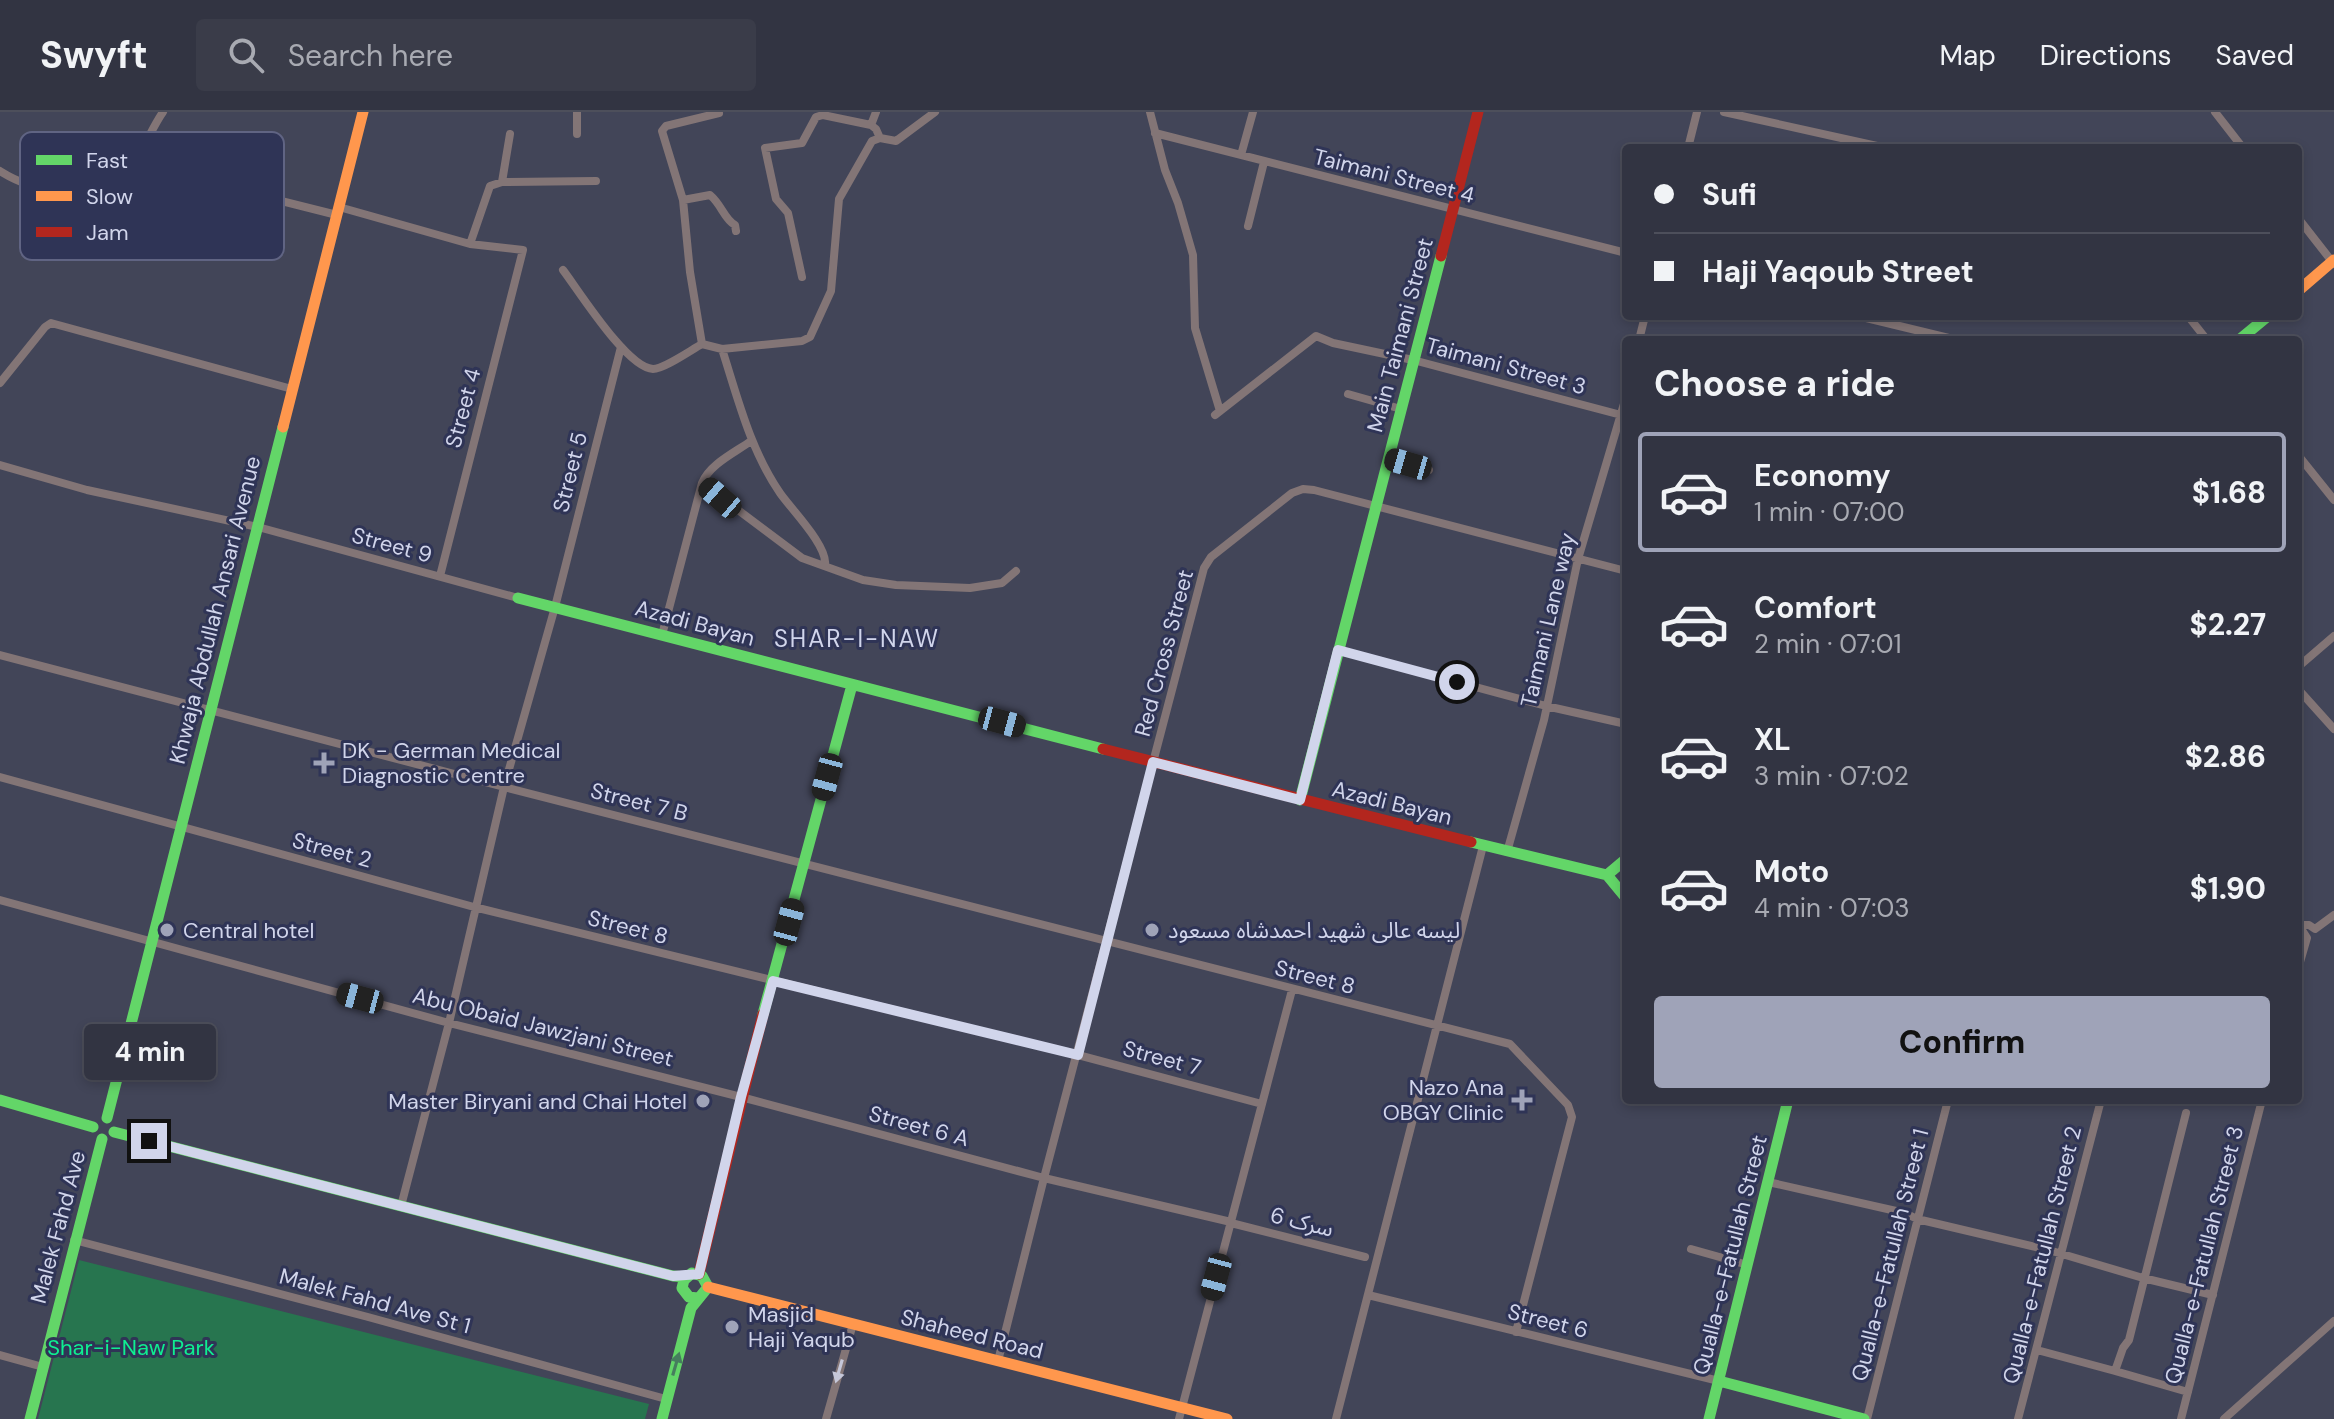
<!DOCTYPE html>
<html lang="en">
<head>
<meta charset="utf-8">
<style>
  body { margin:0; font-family:"DM Sans","Noto Sans Arabic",sans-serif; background:#3a3c49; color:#f1f3f6; height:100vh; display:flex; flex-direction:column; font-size:30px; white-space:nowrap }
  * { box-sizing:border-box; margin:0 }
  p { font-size:26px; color:#a8aab2 }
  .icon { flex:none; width:44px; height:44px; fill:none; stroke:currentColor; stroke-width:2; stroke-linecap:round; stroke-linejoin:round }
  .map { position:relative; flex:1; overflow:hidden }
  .drawer { position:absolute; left:1622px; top:224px; width:680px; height:768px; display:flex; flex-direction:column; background:#323442; border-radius:8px; box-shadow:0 4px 12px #0003,0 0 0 2px #4d4f5b }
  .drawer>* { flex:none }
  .top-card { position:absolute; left:1622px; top:32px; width:680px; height:176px; border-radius:8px; box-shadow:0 4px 12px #0003,0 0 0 2px #4d4f5b; display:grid; align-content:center; height:176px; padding:0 32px; background:#323442 }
  .end { position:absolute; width:36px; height:36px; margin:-18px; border:10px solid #d1d5eb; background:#111; box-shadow:0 0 0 4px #111 }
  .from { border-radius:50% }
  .bubble { position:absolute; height:56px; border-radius:8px; background:#323442; box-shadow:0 4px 12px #0003,0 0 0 2px #4d4f5b; font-size:26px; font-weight:800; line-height:56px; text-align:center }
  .car { position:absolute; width:24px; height:48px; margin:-24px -12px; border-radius:10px; box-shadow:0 0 6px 2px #0007; background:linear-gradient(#222 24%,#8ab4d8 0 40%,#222 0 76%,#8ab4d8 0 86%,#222 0) }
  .top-card b { display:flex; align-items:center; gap:28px; height:76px; font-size:30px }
  .top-card b+b { border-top:2px solid #4d4f5b }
  .top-card i { width:20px; height:20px; background:#f1f3f6 }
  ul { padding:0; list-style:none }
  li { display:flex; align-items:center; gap:24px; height:120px; margin:0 16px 12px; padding:0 16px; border:4px solid transparent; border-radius:8px }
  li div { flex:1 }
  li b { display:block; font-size:30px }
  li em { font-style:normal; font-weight:800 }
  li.selected { border-color:#9fa3b8 }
  li>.icon { width:72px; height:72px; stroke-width:1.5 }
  h2 { padding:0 32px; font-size:36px; line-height:96px }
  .cta { display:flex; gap:16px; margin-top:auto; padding:16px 32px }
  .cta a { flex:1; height:92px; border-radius:8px; background:#9fa3b8; color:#111; font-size:32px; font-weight:800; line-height:92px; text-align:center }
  header { display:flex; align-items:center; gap:48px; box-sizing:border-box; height:112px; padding:0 40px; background:#323442; border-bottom:2px solid #4d4f5b }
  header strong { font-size:38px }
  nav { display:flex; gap:44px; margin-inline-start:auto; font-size:28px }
  .search { width:560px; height:72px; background:#3a3c49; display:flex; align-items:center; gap:20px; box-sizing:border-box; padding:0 28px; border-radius:8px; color:#a8aab2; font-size:30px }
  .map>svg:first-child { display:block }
</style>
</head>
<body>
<header>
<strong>Swyft</strong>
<div class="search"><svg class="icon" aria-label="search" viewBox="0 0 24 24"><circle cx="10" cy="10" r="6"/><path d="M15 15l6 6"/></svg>Search here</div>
<nav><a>Map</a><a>Directions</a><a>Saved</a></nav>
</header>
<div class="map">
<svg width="2334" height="1307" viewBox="0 0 2334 1307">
  <rect width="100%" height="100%" fill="#424558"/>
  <path fill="#27754f" d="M79 1148 649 1292 645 1307H38Z"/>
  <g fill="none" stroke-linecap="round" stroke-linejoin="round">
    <path stroke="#837576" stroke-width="8" d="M577 0V22
      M1150 0 1165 58 1178 91 1193 143 1195 216 1220 299
      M1724 0 1886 36
      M2215 0 2243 36
      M871 13 876 0
      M1155 21 1626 141
      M1688 36 1697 0
      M1241 43 1253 0
      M0 59C33 80 90 91 123 63 141 47 149 20 163 0
      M174 62 337 103
      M502 70 510 22
      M683 88 710 83C722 93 724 107 735 113L736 119
      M339 95 470 132 523 138 440 464
      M2298 106 2334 152
      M1248 114 1264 50
      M470 132 490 74 502 70 596 69
      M563 158C579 179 627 256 653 257 664 257 691 238 702 232L722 237 802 229 810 225 831 179 839 87 872 29 880 26 896 29 935 0
      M802 165 788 101 776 87 765 36 802 31 816 5 823 3 871 13 876 17 880 26
      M1858 204 1957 228
      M2188 204 2207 228
      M1639 228 1645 204
      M702 232 690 160 683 88 662 19 666 14 719 1
      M722 237C738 287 750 337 780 381 791 397 828 434 825 453
      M0 271 45 215 51 211 292 277
      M1348 282 1401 297
      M1215 303 1316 224 1333 231 1413 248 1625 304
      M2298 343 2334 388
      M1388 347 1429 358
      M0 353 87 378 258 415 518 486
      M702 371C710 352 734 341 751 329
      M662 523 702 371 802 446 863 468 896 473 970 476 1002 471 1016 459
      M1338 538 1546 594 1626 612
      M0 543 504 675 1510 932 1568 993 1572 1005 1516 1220
      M2298 555 2334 524
      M2298 577 2334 617
      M0 665 474 795 1078 943 1262 992
      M1507 740 1544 608 1578 447 1626 285
      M0 788 449 911 741 985 1044 1066 1231 1110
      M2298 812 2307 826 2298 857
      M2300 813H2309L2315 817 2334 803
      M1768 1070 1905 1101 1917 1107 2052 1139 2143 1166 2213 1183
      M401 1094 449 911 504 675 555 495 621 235
      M1231 1111 1365 1145
      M74 1128 368 1205 666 1287
      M1691 1137 1748 1153
      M1368 1183 1719 1269
      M2037 1238 2115 1259 2123 1236 2129 1228 2186 1001
      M0 1243 43 1255
      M998 1249 1044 1066 1204 456 1211 445 1292 381 1303 377 1314 378 1626 459
      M2115 1259 2188 1280
      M826 1307 853 1212
      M1179 1307 1292 878
      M1336 1307 1483 734
      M1867 1307 1948 988
      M2018 1307 2101 988
      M2181 1307 2262 988
      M2224 1307 2334 1209"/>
    <path stroke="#63d668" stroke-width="11" d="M2239 228 2268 204
      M518 486 1103 637
      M1300 688 1441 144
      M1471 730 1607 763
      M1607 763 1626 786
      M1607 763 1626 747
      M763 902 852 573
      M0 988 93 1015
      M107 1006 283 315
      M114 1020 673 1164 686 1165
      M1719 1269 1864 1307
      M30 1307 102 1027
      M662 1307 691 1196 708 1175 702 1164 692 1161 684 1168 682 1176 689 1185 697 1186
      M1709 1307 1788 988"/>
    <path stroke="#ff974d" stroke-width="11" d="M2298 179 2334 148
      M283 315 363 0
      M708 1175 1227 1307"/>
    <path stroke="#b3261e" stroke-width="11" d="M1441 144 1478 0
      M1103 637 1471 730
      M699 1162 763 902"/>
  </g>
  <defs><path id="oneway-solid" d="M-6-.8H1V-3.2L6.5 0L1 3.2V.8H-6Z" transform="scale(2)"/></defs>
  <use fill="#467d5e" href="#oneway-solid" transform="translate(676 1252) rotate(-74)"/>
  <use fill="#c5c7d9" href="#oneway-solid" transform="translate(839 1259) rotate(106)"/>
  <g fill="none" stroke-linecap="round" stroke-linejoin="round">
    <path stroke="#d1d5eb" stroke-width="10" d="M149 1029 673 1164 699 1162 741 985 773 869 1078 943 1153 650 1300 688 1338 538 1457 570"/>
  </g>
  <g fill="#9fa3b8" stroke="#2f3456" stroke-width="3">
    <path d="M320 639h8v8h8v8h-8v8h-8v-8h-8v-8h8z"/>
    <circle cx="167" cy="818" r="8"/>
    <circle cx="1152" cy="818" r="8"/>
    <path d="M1518 976h8v8h8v8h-8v8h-8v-8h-8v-8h8z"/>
    <circle cx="703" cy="989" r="8"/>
    <circle cx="732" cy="1215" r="8"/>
  </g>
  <g text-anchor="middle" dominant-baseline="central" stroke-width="6" stroke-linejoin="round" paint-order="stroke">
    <g font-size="22" fill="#d1d5eb" stroke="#2f3456">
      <text transform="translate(1394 64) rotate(14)">Taimani Street 4</text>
      <text transform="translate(1400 223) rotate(-75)">Main Taimani Street</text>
      <text transform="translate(1506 254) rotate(15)">Taimani Street 3</text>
      <text transform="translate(463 296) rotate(-75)">Street 4</text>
      <text transform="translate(570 360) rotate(-76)">Street 5</text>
      <text transform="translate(392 433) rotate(15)">Street 9</text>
      <text transform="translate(215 498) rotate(-76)">Khwaja Abdullah Ansari Avenue</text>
      <text transform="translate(1548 508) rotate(-77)">Taimani Lane way</text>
      <text transform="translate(695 511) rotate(15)">Azadi Bayan</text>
      <text transform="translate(1164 541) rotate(-75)">Red Cross Street</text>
      <text transform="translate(639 690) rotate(14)">Street 7 B</text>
      <text transform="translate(1392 691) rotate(14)">Azadi Bayan</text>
      <text transform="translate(332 738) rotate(15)">Street 2</text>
      <text transform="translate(628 815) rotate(14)">Street 8</text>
      <text transform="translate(1315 865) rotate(14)">Street 8</text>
      <text transform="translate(543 915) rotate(14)">Abu Obaid Jawzjani Street</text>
      <text transform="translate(1162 946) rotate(15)">Street 7</text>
      <text transform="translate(919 1014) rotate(15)">Street 6 A</text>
      <text transform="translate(1302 1110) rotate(14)">سرک 6</text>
      <text transform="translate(58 1115) rotate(-75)">Malek Fahd Ave</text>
      <text transform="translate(1730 1143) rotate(-76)">Qualla-e-Fatullah Street</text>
      <text transform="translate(1890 1143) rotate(-76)">Qualla-e-Fatullah Street 1</text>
      <text transform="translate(2042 1143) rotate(-76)">Qualla-e-Fatullah Street 2</text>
      <text transform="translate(2204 1143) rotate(-76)">Qualla-e-Fatullah Street 3</text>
      <text transform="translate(375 1189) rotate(15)">Malek Fahd Ave St 1</text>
      <text transform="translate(1548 1209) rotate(14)">Street 6</text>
      <text transform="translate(972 1222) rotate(14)">Shaheed Road</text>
    </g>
    <g font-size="22" fill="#d1d5eb" stroke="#2f3456" text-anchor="start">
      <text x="342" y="638">DK - German Medical<tspan x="342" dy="25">Diagnostic Centre</tspan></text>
      <text x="183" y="818">Central hotel</text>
      <text x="1168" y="818">لیسه عالی شهید احمدشاه مسعود</text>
      <text x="1504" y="975" text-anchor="end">Nazo Ana<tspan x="1504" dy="25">OBGY Clinic</tspan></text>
      <text x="687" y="989" text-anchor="end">Master Biryani and Chai Hotel</text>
      <text x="748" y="1202">Masjid<tspan x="748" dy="25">Haji Yaqub</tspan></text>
    </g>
    <g font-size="22" fill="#0fee91" stroke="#2f3456">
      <text x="131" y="1235">Shar-i-Naw Park</text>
    </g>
    <g font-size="24" letter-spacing="2" fill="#d1d5eb" stroke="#2f3456">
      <text x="857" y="526">SHAR-I-NAW</text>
    </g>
  </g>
  <rect x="20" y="20" width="264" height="128" rx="12" fill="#2f3456" stroke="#606483" stroke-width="2"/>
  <rect x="36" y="43" width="36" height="10" fill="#63d668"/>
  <rect x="36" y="79" width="36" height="10" fill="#ff974d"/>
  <rect x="36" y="115" width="36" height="10" fill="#b3261e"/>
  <g font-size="22" fill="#d1d5eb">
    <text x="86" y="56">Fast</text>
    <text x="86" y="92">Slow</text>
    <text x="86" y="128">Jam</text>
  </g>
</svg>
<i class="end from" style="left:1457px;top:570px"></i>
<i class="end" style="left:149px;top:1029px"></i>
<div class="bubble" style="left:84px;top:912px;width:132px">4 min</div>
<i class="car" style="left:1408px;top:352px;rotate:286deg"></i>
<i class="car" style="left:720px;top:386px;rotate:311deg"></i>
<i class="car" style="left:1002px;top:610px;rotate:105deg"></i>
<i class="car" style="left:827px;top:665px;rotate:195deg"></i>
<i class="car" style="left:789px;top:810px;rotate:15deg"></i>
<i class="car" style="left:360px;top:886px;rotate:285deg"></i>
<i class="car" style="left:1216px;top:1165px;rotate:195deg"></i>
<div class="top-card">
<b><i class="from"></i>Sufi</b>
<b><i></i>Haji Yaqoub Street</b>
</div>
<section class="drawer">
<h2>Choose a ride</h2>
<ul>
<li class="selected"><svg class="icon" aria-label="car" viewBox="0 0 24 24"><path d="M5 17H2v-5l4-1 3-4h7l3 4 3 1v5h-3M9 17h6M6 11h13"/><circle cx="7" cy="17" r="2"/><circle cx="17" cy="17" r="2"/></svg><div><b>Economy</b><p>1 min · 07:00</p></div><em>$1.68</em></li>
<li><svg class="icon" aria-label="car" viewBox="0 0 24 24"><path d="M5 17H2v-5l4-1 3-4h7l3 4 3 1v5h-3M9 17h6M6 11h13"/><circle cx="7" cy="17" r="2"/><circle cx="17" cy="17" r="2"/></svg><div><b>Comfort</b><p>2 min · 07:01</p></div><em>$2.27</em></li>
<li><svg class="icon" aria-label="car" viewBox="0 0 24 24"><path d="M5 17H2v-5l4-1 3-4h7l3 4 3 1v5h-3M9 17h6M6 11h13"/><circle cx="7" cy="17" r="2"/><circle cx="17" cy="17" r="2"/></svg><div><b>XL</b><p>3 min · 07:02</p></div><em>$2.86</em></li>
<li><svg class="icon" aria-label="car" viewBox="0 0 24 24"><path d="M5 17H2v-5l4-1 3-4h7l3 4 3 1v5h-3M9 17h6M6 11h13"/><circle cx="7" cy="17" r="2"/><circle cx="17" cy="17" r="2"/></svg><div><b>Moto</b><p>4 min · 07:03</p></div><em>$1.90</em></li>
</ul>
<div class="cta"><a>Confirm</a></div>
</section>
</div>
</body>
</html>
